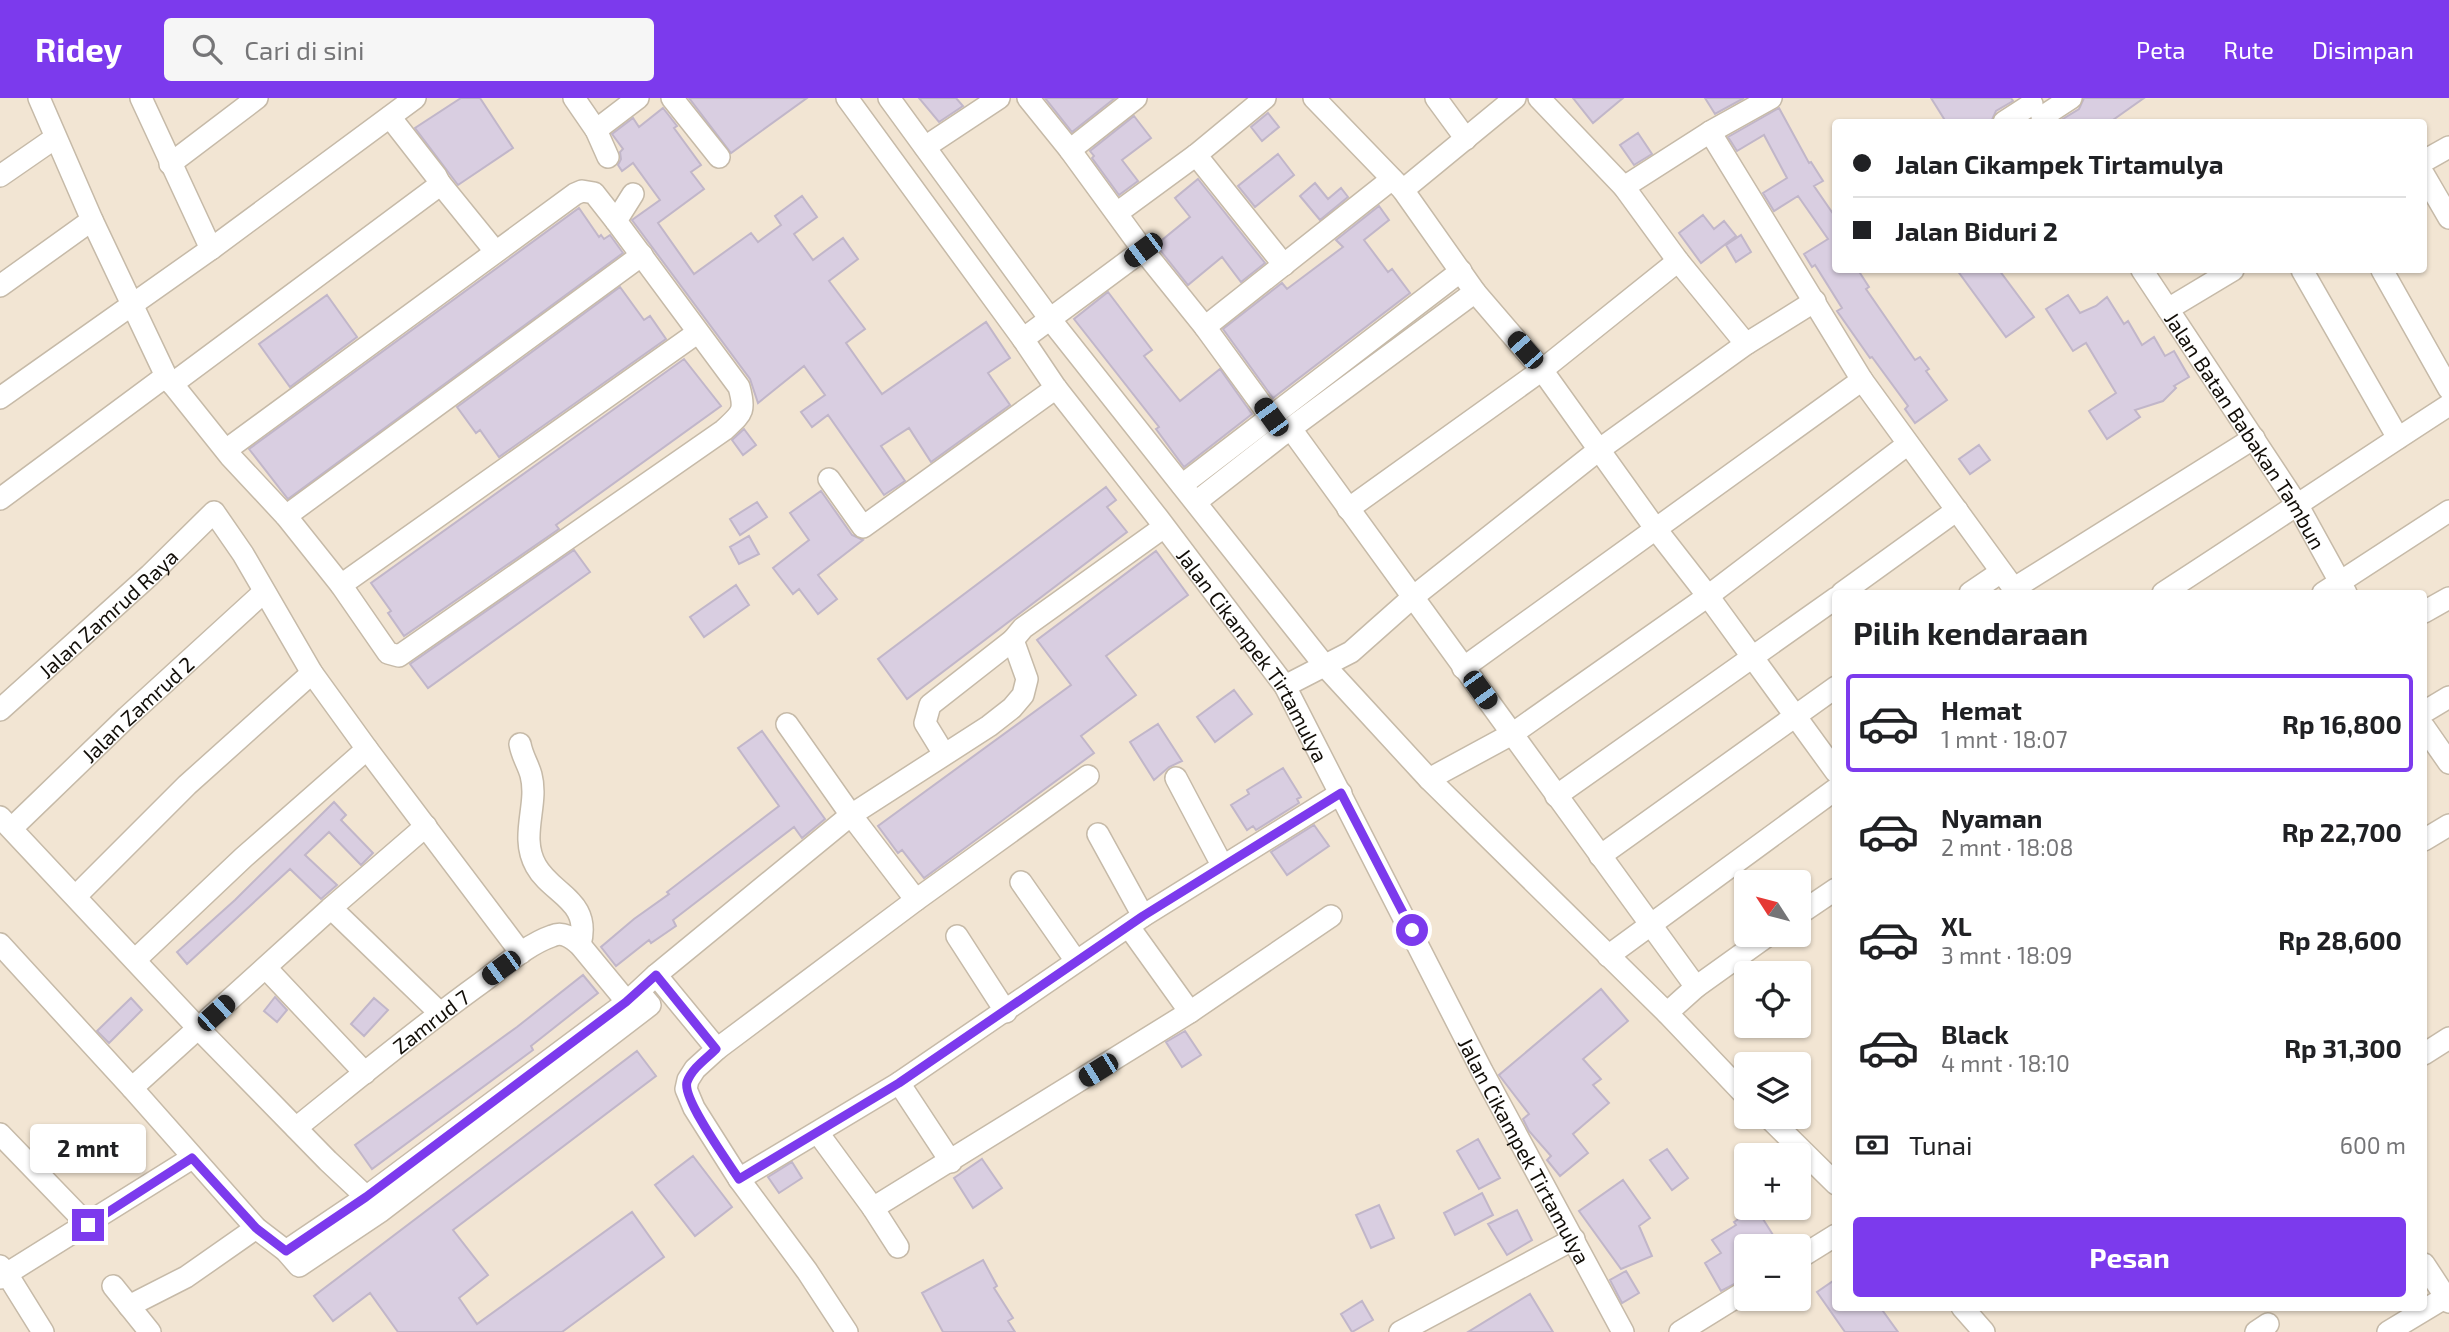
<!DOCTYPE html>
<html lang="id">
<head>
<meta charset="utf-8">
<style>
  body { margin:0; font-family:"Exo 2",sans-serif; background:#f6f6f6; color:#202124; height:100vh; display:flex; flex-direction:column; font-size:26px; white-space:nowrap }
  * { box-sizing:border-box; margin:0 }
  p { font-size:23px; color:#757577 }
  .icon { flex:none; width:38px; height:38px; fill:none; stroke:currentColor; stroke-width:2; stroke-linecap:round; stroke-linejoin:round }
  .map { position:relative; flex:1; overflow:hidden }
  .sheet { position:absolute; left:1832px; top:492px; width:595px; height:721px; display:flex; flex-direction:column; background:#fff; border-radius:7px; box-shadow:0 2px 5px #0004 }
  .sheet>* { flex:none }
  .banner { position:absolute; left:1832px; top:21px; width:595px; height:154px; border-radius:7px; box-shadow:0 2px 5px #0004; display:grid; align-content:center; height:154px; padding:0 21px; background:#fff }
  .needle { width:46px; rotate:306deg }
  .fabs { position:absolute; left:1734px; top:772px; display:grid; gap:14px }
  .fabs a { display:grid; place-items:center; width:77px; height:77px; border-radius:7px; background:#fff; box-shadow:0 2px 5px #0004; font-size:35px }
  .end { position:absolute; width:32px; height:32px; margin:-16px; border:9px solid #7c3aed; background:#fff; box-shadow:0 0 0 4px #fff }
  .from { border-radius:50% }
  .bubble { position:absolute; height:49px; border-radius:7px; background:#fff; box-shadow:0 2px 5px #0004; font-size:23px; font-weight:700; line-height:49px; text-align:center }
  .car { position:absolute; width:21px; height:42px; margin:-21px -10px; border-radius:9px; box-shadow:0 0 5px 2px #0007; background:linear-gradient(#222 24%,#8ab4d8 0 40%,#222 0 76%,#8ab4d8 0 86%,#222 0) }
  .banner b { display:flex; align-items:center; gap:24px; height:66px; font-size:26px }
  .banner b+b { border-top:2px solid #e0e0e0 }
  .banner i { width:18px; height:18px; background:#202124 }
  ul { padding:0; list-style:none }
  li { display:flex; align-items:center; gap:21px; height:98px; margin:0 14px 10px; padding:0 7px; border:4px solid transparent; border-radius:7px }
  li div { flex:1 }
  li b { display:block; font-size:26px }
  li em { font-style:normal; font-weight:700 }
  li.on { border-color:#7c3aed }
  li>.icon { width:63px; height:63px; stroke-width:1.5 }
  h2 { padding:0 21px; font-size:32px; line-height:84px }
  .pay { display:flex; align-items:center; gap:18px; height:77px; padding:0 21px; font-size:26px }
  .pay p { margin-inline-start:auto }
  .button { display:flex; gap:14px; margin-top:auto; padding:14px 21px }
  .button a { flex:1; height:80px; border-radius:7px; background:#7c3aed; color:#fff; font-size:28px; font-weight:700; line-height:80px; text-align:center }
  header { display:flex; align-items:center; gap:42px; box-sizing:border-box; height:98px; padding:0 35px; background:#7c3aed; color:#fff }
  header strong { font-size:33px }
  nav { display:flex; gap:38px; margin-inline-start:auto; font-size:24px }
  .search { width:490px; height:63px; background:#f6f6f6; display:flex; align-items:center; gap:18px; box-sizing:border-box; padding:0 24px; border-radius:7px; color:#757577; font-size:26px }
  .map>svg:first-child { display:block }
</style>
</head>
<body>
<header>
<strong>Ridey</strong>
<div class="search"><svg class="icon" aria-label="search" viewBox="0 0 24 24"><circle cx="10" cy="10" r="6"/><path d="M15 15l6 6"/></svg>Cari di sini</div>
<nav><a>Peta</a><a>Rute</a><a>Disimpan</a></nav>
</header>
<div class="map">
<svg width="2449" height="1234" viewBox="0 0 2449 1234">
  <rect width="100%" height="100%" fill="#f2e5d3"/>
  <path fill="#d9cee1" stroke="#c1b6c9" stroke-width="2" d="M461 0H480L513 50 458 87 415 30Z
    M689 0H807L731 55Z
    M919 0H956L963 8 939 24Z
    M1045 0H1115L1072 34Z
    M1573 0H1623L1593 25Z
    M1705 0H1744L1715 16Z
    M1931 0H2011L2013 3 1996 13 1991 24H1946Z
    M2084 0H2144L2110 24H2058L2079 11Z
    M663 10 677 28 674 30 701 67 691 74 704 91 658 125 694 176 751 135 758 144 781 127 775 118 802 98 817 119 794 136 813 162 843 140 858 161 829 183 865 231 846 245 882 296 986 224 1010 260 988 275 1010 307 931 364 909 330 881 348 905 383 884 397 828 317 812 329 801 314 825 297 804 268 758 305 750 281 632 122 660 102 633 65 622 73 618 67 621 61 620 54 623 51 612 36 633 20 639 29Z
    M1779 10 1809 65 1811 64 1823 83 1814 88 1836 120V172H1858L1869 189 1866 191 1915 262 1920 259 1929 271 1926 273 1947 302 1915 325 1905 311 1908 308 1872 259 1870 260 1837 213 1842 210 1815 167 1812 169 1804 156 1828 141 1798 98 1774 113 1763 95 1787 80 1764 37 1737 53 1728 39Z
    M1268 15 1279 29 1262 43 1251 29Z
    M1134 18 1151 40 1122 62 1138 83 1119 97 1092 60 1094 58 1090 53Z
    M1638 35 1652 56 1634 67 1620 47Z
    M1278 56 1294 77 1255 109 1238 88Z
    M1198 81 1265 165 1241 184 1222 159 1188 187 1156 147 1190 119 1175 100Z
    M1315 85 1328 101 1341 90 1348 99 1320 122 1300 98Z
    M1379 108 1389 122 1364 142 1388 174 1392 171 1410 195 1273 300 1223 231 1282 185 1287 191 1343 149 1336 142Z
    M579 110 599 139 601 137 604 141 610 137 623 155 288 401 249 351Z
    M1703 117 1714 131 1724 123 1736 138 1701 165 1679 135Z
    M1741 137 1751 154 1736 164 1726 147Z
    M1957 172H1999L2034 219 2006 239Z
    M620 189 644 222 650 218 666 241 499 359 480 332 476 335 457 309Z
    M1108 194 1152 252 1144 258 1180 303 1220 271 1252 316 1184 369 1156 331 1159 329 1074 221Z
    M327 197 357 239 290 289 259 246Z
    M2068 197 2080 215 2096 208 2107 199 2124 226 2128 223 2142 247 2154 239 2165 258 2174 253 2189 279 2174 288 2176 290 2163 303 2135 312 2140 319 2107 341 2089 313 2116 295 2086 245 2073 253 2046 211Z
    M684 261 721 308 556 427 559 431 404 538 388 515 391 513 371 485Z
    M744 331 756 347 743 357 732 342Z
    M1979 347 1990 362 1970 376 1959 361Z
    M1106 389 1116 402 1107 409 1127 434 907 601 878 561Z
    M821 393 852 437 863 442 818 477 837 501 818 516 799 491 793 496 773 470 809 442 790 415Z
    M757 404 767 419 740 437 730 421Z
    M749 438 759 456 739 466 730 449Z
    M574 452 590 474 428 590 410 566Z
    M1156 453 1188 497 1106 558 1136 597 1081 638 1094 655 924 780 902 752 898 755 878 728 1071 587 1037 542Z
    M736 487 749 507 704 539 690 519Z
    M1234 592 1252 616 1215 644 1197 619Z
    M1158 626 1182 663 1169 669 1154 682 1130 644Z
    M762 633 825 721 802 740 794 729 673 822 676 828 651 845 649 842 616 868 601 849 634 821 669 796 667 794 779 708 738 650Z
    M1283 670 1301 699 1297 701 1299 705 1256 732 1253 728 1247 732 1231 707 1249 696 1247 692Z
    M334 704 346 717 341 722 373 755 361 767 329 734 305 757 337 787 321 801 290 771 187 866 177 854 235 802Z
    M1314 727 1329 748 1287 777 1271 754Z
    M583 877 598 895 531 948 533 952 372 1071 355 1047 517 929Z
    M1601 891 1628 923 1583 961 1601 981 1593 987 1609 1005 1573 1036 1588 1055 1560 1078 1547 1062 1551 1058 1529 1033 1523 1021 1529 1016 1499 977Z
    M275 899 287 912 277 924 264 913Z
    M131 900 142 912 109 945 97 933Z
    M374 900 388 912 364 938 351 926Z
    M1185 933 1201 957 1182 969 1166 944Z
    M637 953 656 978 453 1132 488 1177 459 1200 477 1226 632 1114 664 1159 562 1234H398L370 1195 333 1223 314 1198Z
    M1478 1041 1500 1080 1479 1091 1457 1053Z
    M1667 1051 1688 1080 1672 1092 1650 1062Z
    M693 1058 732 1109 695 1138 655 1087Z
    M982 1061 1002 1090 973 1110 954 1080Z
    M792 1064 802 1080 779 1095 768 1079Z
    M1623 1082 1650 1120 1639 1128 1652 1158 1621 1171 1579 1113Z
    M1482 1095 1493 1117 1455 1137 1444 1115Z
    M1379 1107 1394 1140 1371 1150 1356 1117Z
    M1756 1110 1780 1148H1746V1180L1721 1193 1705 1165 1721 1155 1712 1142 1736 1127 1734 1124Z
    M1517 1112 1532 1142 1507 1157 1488 1126Z
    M983 1162 997 1188 994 1190 1013 1220 1008 1223 1015 1234H943L922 1195Z
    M1626 1173 1639 1195 1622 1205 1610 1182Z
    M1836 1181V1209H1880L1898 1234H1845L1817 1194Z
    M1530 1196 1553 1234H1468Z
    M1362 1203 1373 1222 1352 1234 1341 1216Z"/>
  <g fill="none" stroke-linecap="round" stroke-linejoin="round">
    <g stroke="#c6baa8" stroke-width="24">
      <g id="minor">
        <path d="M39 0 92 122 166 278 230 358 286 418 341 487 388 555 399 558 724 332C742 315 746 314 739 289L616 123 633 96"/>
        <path d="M141 0 211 151"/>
        <path d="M574 0 596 32 608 59"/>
        <path d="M672 0 719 59"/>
        <path id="s1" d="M847 0 1023 241 1056 290 1158 420 1285 588 1482 973 1623 1234"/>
        <path d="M889 0 1050 221 1325 568 1429 681 1667 915 1746 998"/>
        <path d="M1028 0 1070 52 1143 152 1205 229 1283 336"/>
        <path d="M1314 0 1403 92 1475 194 1542 272 1655 430 1708 498 1836 674"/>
        <path d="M1436 0 1466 41"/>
        <path d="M1539 0 1624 89 1678 163 1746 246"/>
        <path d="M2042 19 2071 0"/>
        <path d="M2004 24 2032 6"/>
        <path d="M596 32 638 0"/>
        <path d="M1710 34 1862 282 2017 495"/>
        <path d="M925 49 999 0"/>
        <path d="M1070 52 1136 0"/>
        <path d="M1196 57 1284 167"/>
        <path d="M2424 63 2449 49"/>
        <path d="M170 66 257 0"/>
        <path d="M2424 77 2449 120"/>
        <path d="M0 78 55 40"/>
        <path d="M439 84 495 153"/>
        <path d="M1624 89 1710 34 1771 0"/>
        <path d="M1403 92 1515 0"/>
        <path d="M1117 115 1196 57 1265 0"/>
        <path id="s2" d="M2142 172 2298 408 2346 495"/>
        <path d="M2302 172 2398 340"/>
        <path d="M2382 172 2449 291"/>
        <path d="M0 188 92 122"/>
        <path d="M2168 211 2233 172"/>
        <path d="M1205 229 1392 81"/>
        <path d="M1023 241 1143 152"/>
        <path d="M172 286 437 89 439 84 436 78 390 19"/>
        <path d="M0 300 211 151 415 0"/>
        <path d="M1291 331 1696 889"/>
        <path d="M226 352 575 96 582 93 594 95 616 123"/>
        <path d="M829 381 863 429 1056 290"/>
        <path d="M1182 387 1461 173"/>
        <path d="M0 401 166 278"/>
        <path d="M1196 404 1283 336 1475 194"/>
        <path d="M1348 411 1542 272 1678 163"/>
        <path d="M286 418 642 157"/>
        <path d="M341 487 697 235"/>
        <path d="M2013 491 2254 340"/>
        <path d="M1842 495 1957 412"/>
        <path d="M1970 495 2001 474"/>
        <path d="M2163 495C2259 433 2353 369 2449 307"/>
        <path d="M2323 495 2449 413"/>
        <path d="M2424 514 2449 500"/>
        <path d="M1463 570 1862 282"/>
        <path d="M1285 588 1351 554 1413 499 1600 351 1746 246 1815 203"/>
        <path id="s3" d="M0 612 150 477 214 414 243 456 312 575 367 651 521 855"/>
        <path d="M2424 614 2449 599"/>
        <path d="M787 626 851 717 916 802"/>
        <path d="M2424 629 2449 665"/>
        <path d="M520 646C522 658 528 666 531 677 539 707 519 738 536 768 552 797 592 802 580 847"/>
        <path d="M944 656 925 625 930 607 1013 542"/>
        <path d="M1176 680 1222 767"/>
        <path d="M1429 681 1512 636 1708 498 1908 346"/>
        <path d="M1556 698 1836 500"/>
        <path d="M0 719 199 931 328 1063 375 1107"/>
        <path id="s4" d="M12 730 127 619 264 494"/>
        <path d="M1098 736 1143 818"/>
        <path d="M2424 742 2449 727"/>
        <path d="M1600 758 1836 589"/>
        <path d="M1021 784 1076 863"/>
        <path d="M76 798 187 687 312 575"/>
        <path d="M331 810 440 915"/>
        <path d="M1799 816 1836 791"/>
        <path d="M1129 829 1190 914"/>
        <path d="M957 838 1006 914"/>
        <path d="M0 846 132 990 256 1130 286 1153 299 1168 381 1113 650 907 639 894"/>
        <path d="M1608 858 1836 691"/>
        <path d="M135 862 244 759 367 651"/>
        <path d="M266 870 365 975"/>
        <path d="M656 877 717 951 695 971 688 982 686 991 694 1010 739 1081 807 1173 847 1234"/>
        <path d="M1667 915 1696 889 1770 836"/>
        <path d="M717 951 916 802 1088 678"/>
        <path d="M2424 956 2449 940"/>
        <path d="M899 985 951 1064"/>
        <path d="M132 990 331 810 426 728"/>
        <path d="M1767 1018 1836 1086"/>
        <path id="s5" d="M296 1030C357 981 417 931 481 885 503 869 526 847 552 838 563 833 572 840 580 847L627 904"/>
        <path d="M818 1035 873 1110 1190 914 1331 818"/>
        <path d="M0 1036 88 1127"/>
        <path d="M739 1081 899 985 1143 818 1341 695"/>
        <path d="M873 1110 898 1149"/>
        <path d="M286 1153 366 1099 627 904 656 877 851 717 989 628 1012 610 1023 597 1027 581 1013 542 1023 530 1164 429"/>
        <path d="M1799 1160 1836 1137"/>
        <path d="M2424 1166 2449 1204"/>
        <path d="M0 1168 7 1176 43 1234"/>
        <path d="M0 1180 192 1060"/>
        <path d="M113 1188 150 1234"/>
        <path d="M129 1208 186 1179 256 1130"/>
        <path d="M1962 1209 1984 1234"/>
        <path d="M1400 1234 1574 1141"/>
        <path d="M1680 1234 1746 1193"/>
        <path d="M2256 1234 2268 1226"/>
        <path d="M2388 1234 2446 1199"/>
      </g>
    </g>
    <use href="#minor" stroke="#fff" stroke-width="21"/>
  </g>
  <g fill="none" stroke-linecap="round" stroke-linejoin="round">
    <path stroke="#7c3aed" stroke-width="9" d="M88 1127 192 1060 256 1130 286 1153 366 1099 626 904 656 877 716 951C707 960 692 970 687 984 682 1001 728 1064 739 1081L899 985 1143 818 1341 695 1412 832"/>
  </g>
  <g text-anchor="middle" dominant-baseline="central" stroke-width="6" stroke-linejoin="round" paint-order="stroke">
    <g font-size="21" fill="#120e08" stroke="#fdf3e4">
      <text stroke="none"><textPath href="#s2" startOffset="191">Jalan Batan Babakan Tambun</textPath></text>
      <text stroke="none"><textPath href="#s3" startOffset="145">Jalan Zamrud Raya</textPath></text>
      <text stroke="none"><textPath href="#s1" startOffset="690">Jalan Cikampek Tirtamulya</textPath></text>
      <text stroke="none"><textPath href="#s4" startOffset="173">Jalan Zamrud 2</textPath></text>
      <text stroke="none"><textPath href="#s5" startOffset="172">Zamrud 7</textPath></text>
      <text stroke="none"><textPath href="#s1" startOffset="1256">Jalan Cikampek Tirtamulya</textPath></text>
    </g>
  </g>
</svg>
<div class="fabs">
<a><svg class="needle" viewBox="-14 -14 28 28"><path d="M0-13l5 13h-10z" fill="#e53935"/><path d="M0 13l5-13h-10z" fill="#757577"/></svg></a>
<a><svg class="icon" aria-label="locate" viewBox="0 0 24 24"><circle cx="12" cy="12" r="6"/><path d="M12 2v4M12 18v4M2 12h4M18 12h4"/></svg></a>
<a><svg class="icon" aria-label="layers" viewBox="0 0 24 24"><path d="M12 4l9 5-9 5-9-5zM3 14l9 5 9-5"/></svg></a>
<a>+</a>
<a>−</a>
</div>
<i class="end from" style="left:1412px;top:832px"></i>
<i class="end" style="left:88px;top:1127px"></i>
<div class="bubble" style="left:30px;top:1026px;width:116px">2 mnt</div>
<i class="car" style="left:1143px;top:152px;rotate:233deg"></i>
<i class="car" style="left:1525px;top:252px;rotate:319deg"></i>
<i class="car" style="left:1271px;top:319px;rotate:324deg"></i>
<i class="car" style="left:1480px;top:592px;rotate:144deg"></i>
<i class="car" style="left:501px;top:870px;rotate:234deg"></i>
<i class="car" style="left:216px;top:915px;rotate:48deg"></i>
<i class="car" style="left:1098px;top:972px;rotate:238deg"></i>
<div class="banner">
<b><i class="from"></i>Jalan Cikampek Tirtamulya</b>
<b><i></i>Jalan Biduri 2</b>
</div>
<section class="sheet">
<h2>Pilih kendaraan</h2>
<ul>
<li class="on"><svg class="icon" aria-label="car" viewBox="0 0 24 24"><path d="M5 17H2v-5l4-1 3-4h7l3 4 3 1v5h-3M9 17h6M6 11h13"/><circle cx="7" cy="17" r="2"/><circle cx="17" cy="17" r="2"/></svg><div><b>Hemat</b><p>1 mnt · 18:07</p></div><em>Rp 16,800</em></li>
<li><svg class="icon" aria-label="car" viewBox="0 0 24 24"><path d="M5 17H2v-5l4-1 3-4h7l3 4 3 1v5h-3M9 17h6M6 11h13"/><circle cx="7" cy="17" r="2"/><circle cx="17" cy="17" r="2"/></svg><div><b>Nyaman</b><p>2 mnt · 18:08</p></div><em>Rp 22,700</em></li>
<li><svg class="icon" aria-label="car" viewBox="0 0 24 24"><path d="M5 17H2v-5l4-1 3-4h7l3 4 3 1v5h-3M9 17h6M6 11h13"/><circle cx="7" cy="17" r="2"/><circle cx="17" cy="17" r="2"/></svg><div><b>XL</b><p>3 mnt · 18:09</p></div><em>Rp 28,600</em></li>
<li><svg class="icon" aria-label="car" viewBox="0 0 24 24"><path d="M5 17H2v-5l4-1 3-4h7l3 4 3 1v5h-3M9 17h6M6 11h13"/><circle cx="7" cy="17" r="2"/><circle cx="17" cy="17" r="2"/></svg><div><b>Black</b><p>4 mnt · 18:10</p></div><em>Rp 31,300</em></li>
</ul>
<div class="pay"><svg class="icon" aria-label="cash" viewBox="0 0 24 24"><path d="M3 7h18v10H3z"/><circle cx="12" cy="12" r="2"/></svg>Tunai<p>600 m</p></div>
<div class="button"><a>Pesan</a></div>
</section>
</div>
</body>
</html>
